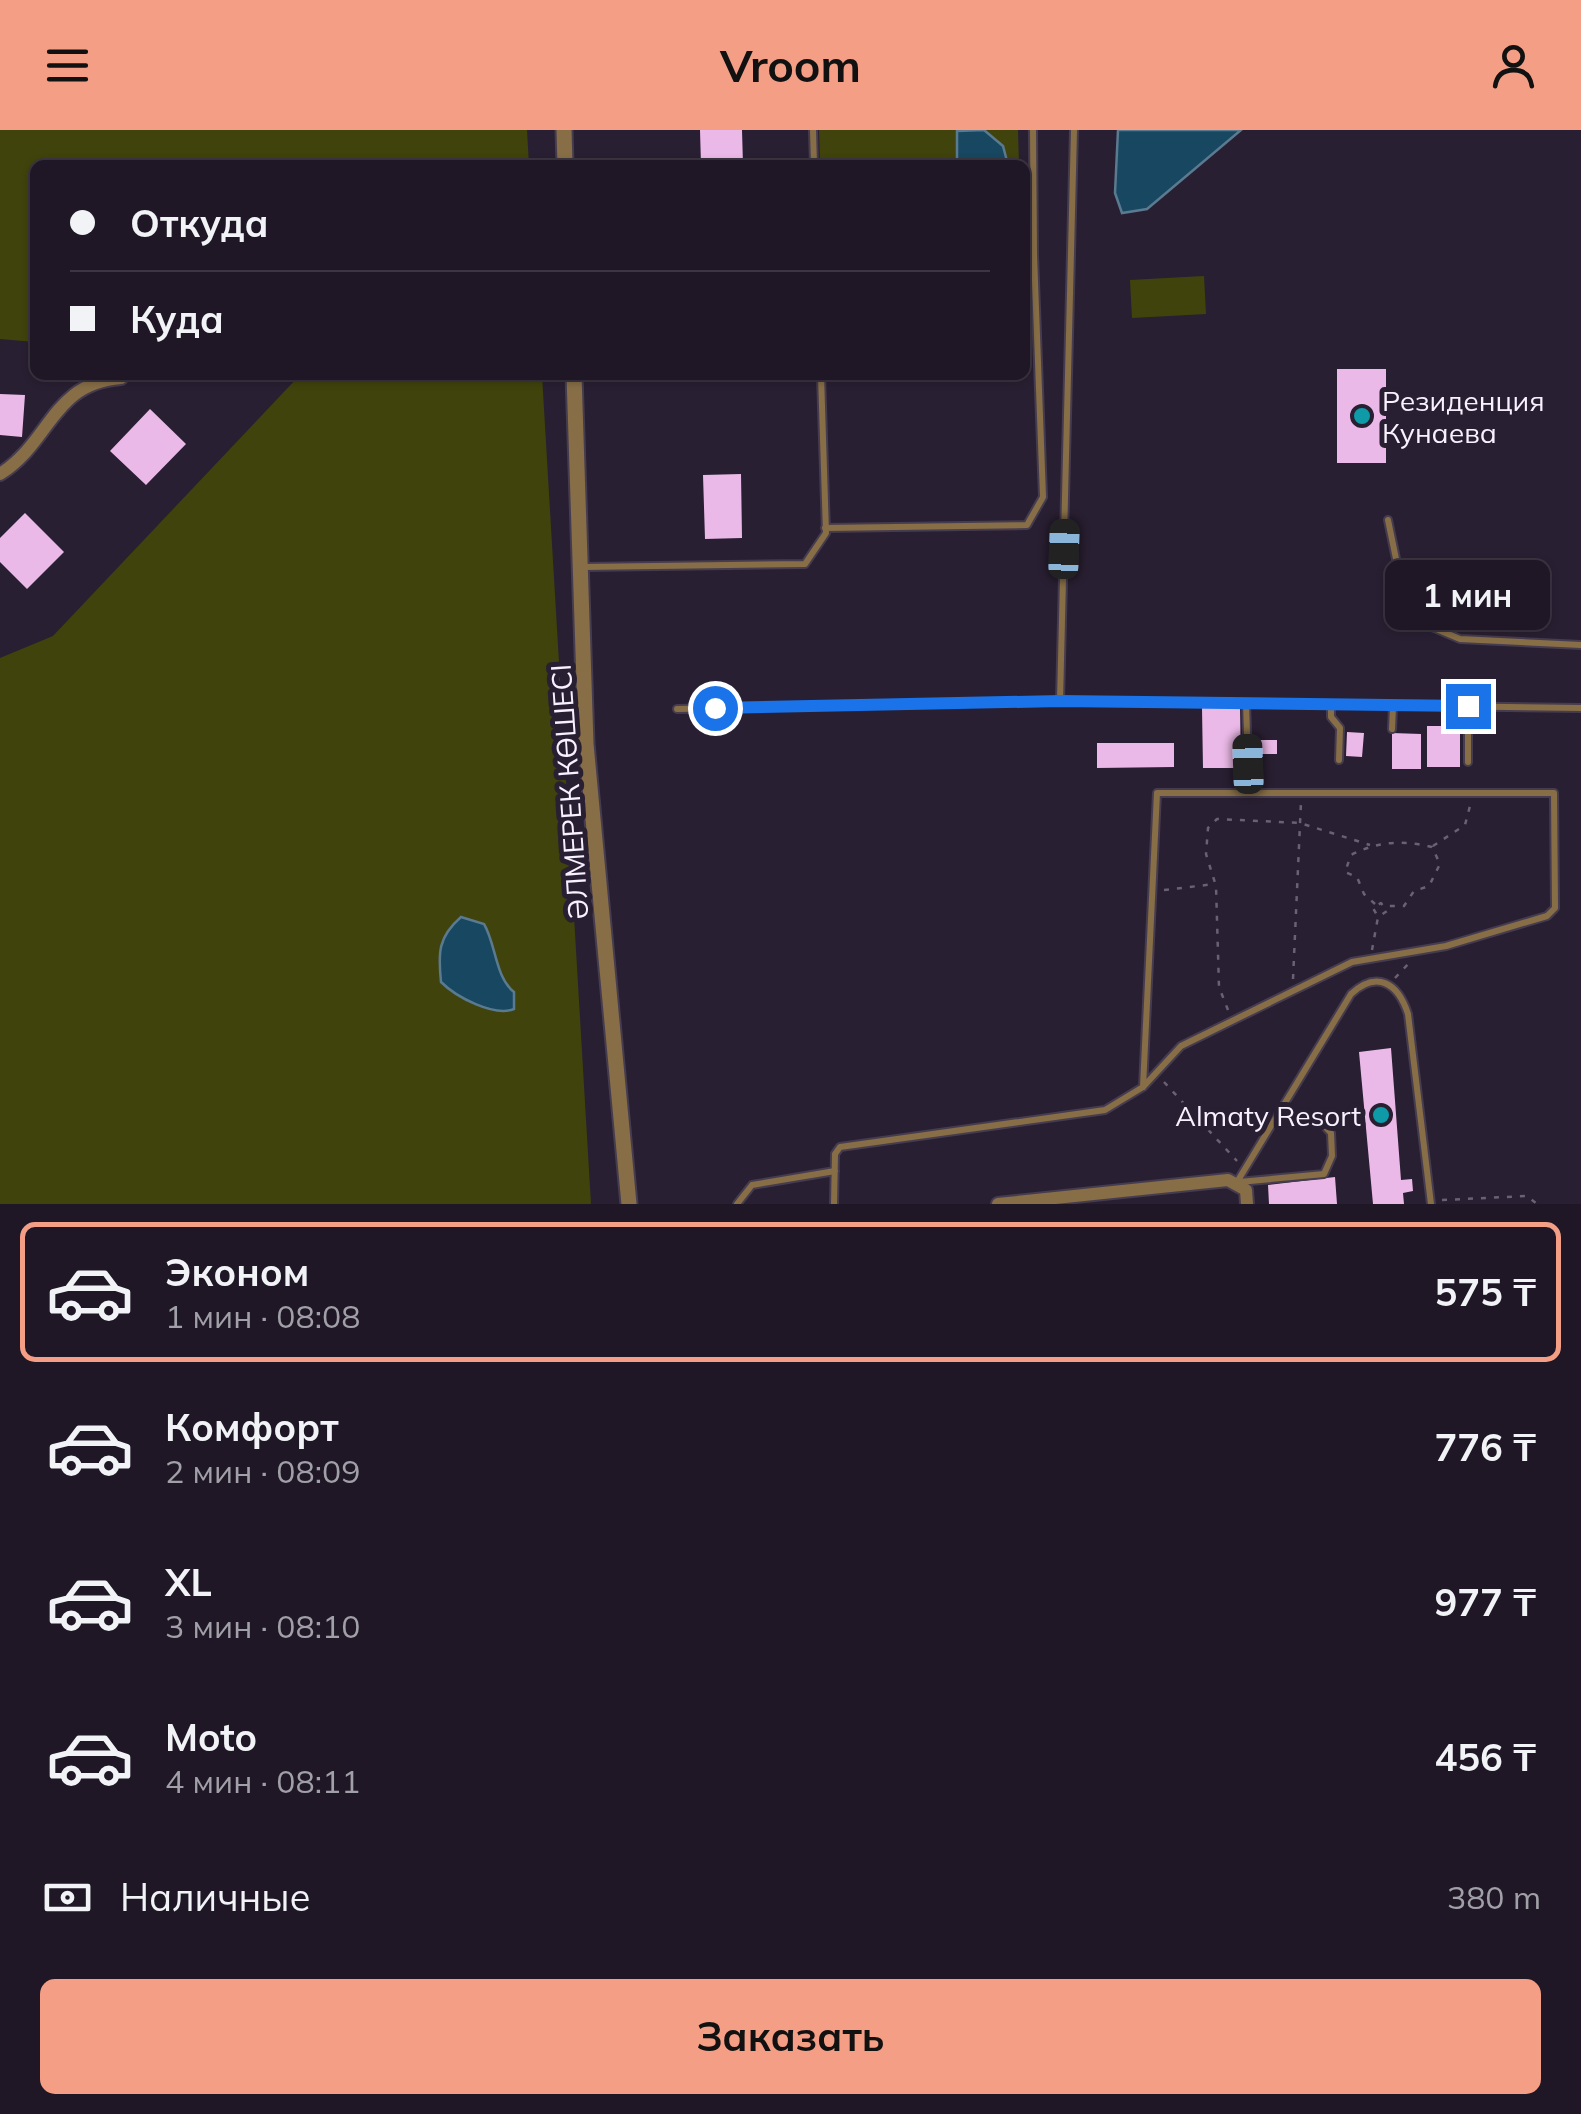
<!DOCTYPE html>
<html lang="ru">
<head>
<meta charset="utf-8">
<style>
  body { margin:0; font-family:Mulish,sans-serif; background:#2c2432; color:#f1f3f6; height:100vh; display:flex; flex-direction:column; font-size:38px; white-space:nowrap }
  * { box-sizing:border-box; margin:0 }
  p { font-size:32px; color:#a19fa7 }
  .icon { flex:none; width:55px; height:55px; fill:none; stroke:currentColor; stroke-width:2; stroke-linecap:round; stroke-linejoin:round }
  .map { position:relative; height:1074px; overflow:hidden }
  .panel { display:flex; flex-direction:column; background:#1f1726; flex:1 }
  .panel>* { flex:none }
  .top-card { position:absolute; left:30px; top:30px; width:1000px; height:220px; border-radius:15px; box-shadow:0 2px 8px #0004,0 0 0 2px #3c3643; display:grid; align-content:center; height:220px; padding:0 40px; background:#1f1726 }
  .end { position:absolute; width:45px; height:45px; margin:-22px; border:12px solid #1a73e8; background:#fff; box-shadow:0 0 0 5px #fff }
  .from { border-radius:50% }
  .bubble { position:absolute; height:70px; border-radius:15px; background:#1f1726; box-shadow:0 2px 8px #0004,0 0 0 2px #3c3643; font-size:32px; font-weight:700; line-height:70px; text-align:center }
  .car { position:absolute; width:30px; height:60px; margin:-30px -15px; border-radius:12px; box-shadow:0 0 8px 2px #0007; background:linear-gradient(#222 24%,#8ab4d8 0 40%,#222 0 76%,#8ab4d8 0 86%,#222 0) }
  .top-card b { display:flex; align-items:center; gap:35px; height:95px; font-size:38px }
  .top-card b+b { border-top:2px solid #3c3643 }
  .top-card i { width:25px; height:25px; background:#f1f3f6 }
  ul { padding:18px 0 0; list-style:none }
  li { display:flex; align-items:center; gap:30px; height:140px; margin:0 20px 15px; padding:0 20px; border:5px solid transparent; border-radius:15px }
  li div { flex:1 }
  li b { display:block; font-size:38px }
  li em { font-style:normal; font-weight:700 }
  li.on { border-color:#f49e86 }
  li>.icon { width:90px; height:90px; stroke-width:1.5 }
  .pay { display:flex; align-items:center; gap:25px; height:110px; padding:0 40px; font-size:38px }
  .pay p { margin-inline-start:auto }
  .primary-button { display:flex; gap:20px; margin-top:auto; padding:20px 40px }
  .primary-button a { flex:1; height:115px; border-radius:15px; background:#f49e86; color:#111; font-size:40px; font-weight:700; line-height:115px; text-align:center }
  header { display:flex; justify-content:space-between; align-items:center; height:130px; padding:0 40px; background:#f49e86; color:#111; font-size:45px; font-weight:700 }
  .map>svg:first-child { display:block }
</style>
</head>
<body>
<header><svg class="icon" aria-label="menu" viewBox="0 0 24 24"><path d="M4 6h16M4 12h16M4 18h16"/></svg>Vroom<svg class="icon" aria-label="person" viewBox="0 0 24 24"><circle cx="12" cy="8" r="4"/><path d="M4 21q1-7 8-7t8 7"/></svg></header>
<div class="map">
<svg width="1581" height="1074" viewBox="0 0 1581 1074">
  <rect width="100%" height="100%" fill="#291f32"/>
  <path fill="#41430c" d="M0 0H527L529 35H35V212L0 209Z
    M819 0H1018L1019 35H820Z
    M1204 146 1206 184 1132 188 1130 150Z
    M300 245H542L591 1074H0V528L53 506Z"/>
  <path fill="#174761" stroke="#5a7a90" stroke-width="2.5" d="M984 0 1003 16 1008 35H957V1Z
    M1118 0H1241L1147 79 1122 83 1115 63Z
    M461 787 484 794C496 814 495 847 514 862V879C494 887 456 867 441 852 438 823 438 807 461 787Z"/>
  <path fill="#ebb9e7" d="M700 0H742L743 35H701Z
    M1337 239H1386V333H1337Z
    M0 264 25 265 22 307 0 305Z
    M150 279 186 314 146 355 110 321Z
    M741 344 742 408 705 409 703 345Z
    M25 383 64 422 27 459 0 432V408Z
    M1240 577 1241 638H1203L1202 578Z
    M1427 596H1460V637H1427Z
    M1347 602 1364 603 1362 627 1346 626Z
    M1392 603 1421 604V639H1392Z
    M1257 610H1277V624H1257Z
    M1097 613H1174V637L1097 638Z
    M1391 918 1401 1050 1412 1049 1413 1061 1403 1063 1404 1074H1373L1359 922Z
    M1335 1047 1337 1074H1269L1268 1055Z"/>
  <g fill="none" stroke-linecap="round" stroke-linejoin="round">
    <g stroke="#463c4f" stroke-width="10">
      <path id="service" d="M813 0 814 35
        M1025 125H1034L1033 0
        M1388 390 1408 487 1460 509 1581 515
        M825 398 1027 395 1043 367 1034 125
        M583 437 805 434 826 403 821 245
        M1060 571 1581 578
        M1246 573 1248 634
        M1331 575V587L1340 598 1339 630
        M677 579 1060 571 1074 0
        M1392 599 1393 576
        M1468 632V576
        M1237 1052 1351 864C1377 840 1398 853 1408 884L1431 1074
        M1239 1052 1324 1044 1332 1026 1331 1003 1318 989 1279 981
        M737 1074 752 1055 835 1041
        M834 1074 835 1024 840 1017 1105 980 1143 957 1181 916 1352 832 1446 816 1547 786 1555 778 1554 663H1157L1143 957"/>
    </g>
    <g stroke="#463c4f" stroke-width="16">
      <path id="minor" d="M0 344C51 312 52 253 121 248
        M998 1074 1228 1050 1246 1060 1247 1074"/>
    </g>
    <g stroke="#463c4f" stroke-width="19">
      <path id="tertiary" d="M564 0 565 35
        M574 245 586 614 629 1074"/>
    </g>
    <path stroke="#6a6172" stroke-width="2.5" stroke-dasharray="5 8" stroke-linecap="butt" d="M1433 716 1465 695 1471 672
      M1164 760 1215 754
      M1375 774 1364 764 1357 747 1345 742 1351 725C1378 711 1403 710 1432 717L1440 734 1429 756 1414 761 1404 776H1385
      M1372 820 1378 787 1387 781 1381 773 1373 778 1378 787
      M1395 848 1410 832
      M1293 849 1301 672
      M1228 880 1219 857 1216 756 1206 724 1208 698 1217 689 1300 693 1370 715
      M1164 952 1237 1031
      M1442 1070 1527 1066 1537 1074"/>
    <use href="#service" stroke="#876e46" stroke-width="6"/>
    <use href="#minor" stroke="#876e46" stroke-width="12"/>
    <use href="#tertiary" stroke="#876e46" stroke-width="15"/>
  </g>
  <g fill="none" stroke-linecap="round" stroke-linejoin="round">
    <path stroke="#1a73e8" stroke-width="12" d="M715 578 1060 571 1468 576"/>
  </g>
  <g fill="#0f9aa8" stroke="#291f32" stroke-width="4">
    <circle cx="1362" cy="286" r="10"/>
    <circle cx="1381" cy="985" r="10"/>
  </g>
  <g text-anchor="middle" dominant-baseline="central" stroke-width="10" stroke-linejoin="round" paint-order="stroke">
    <g font-size="28" fill="#f8f1ff" stroke="#291f32" text-anchor="start">
      <text x="1382" y="270">Резиденция<tspan x="1382" dy="32">Кунаева</tspan></text>
      <text x="1361" y="985" text-anchor="end">Almaty Resort</text>
    </g>
    <g font-size="28" fill="#f8f1ff" stroke="#291f32">
      <text transform="translate(569 662) rotate(-94)">ӘЛМЕРЕК КӨШЕСІ</text>
    </g>
  </g>
</svg>
<i class="end from" style="left:715px;top:578px"></i>
<i class="end" style="left:1468px;top:576px"></i>
<div class="bubble" style="left:1385px;top:430px;width:165px">1 мин</div>
<i class="car" style="left:1064px;top:419px;rotate:2deg"></i>
<i class="car" style="left:1248px;top:634px;rotate:358deg"></i>
<div class="top-card">
<b><i class="from"></i>Откуда</b>
<b><i></i>Куда</b>
</div>
</div>
<section class="panel">
<ul>
<li class="on"><svg class="icon" aria-label="car" viewBox="0 0 24 24"><path d="M5 17H2v-5l4-1 3-4h7l3 4 3 1v5h-3M9 17h6M6 11h13"/><circle cx="7" cy="17" r="2"/><circle cx="17" cy="17" r="2"/></svg><div><b>Эконом</b><p>1 мин · 08:08</p></div><em>575 ₸</em></li>
<li><svg class="icon" aria-label="car" viewBox="0 0 24 24"><path d="M5 17H2v-5l4-1 3-4h7l3 4 3 1v5h-3M9 17h6M6 11h13"/><circle cx="7" cy="17" r="2"/><circle cx="17" cy="17" r="2"/></svg><div><b>Комфорт</b><p>2 мин · 08:09</p></div><em>776 ₸</em></li>
<li><svg class="icon" aria-label="car" viewBox="0 0 24 24"><path d="M5 17H2v-5l4-1 3-4h7l3 4 3 1v5h-3M9 17h6M6 11h13"/><circle cx="7" cy="17" r="2"/><circle cx="17" cy="17" r="2"/></svg><div><b>XL</b><p>3 мин · 08:10</p></div><em>977 ₸</em></li>
<li><svg class="icon" aria-label="car" viewBox="0 0 24 24"><path d="M5 17H2v-5l4-1 3-4h7l3 4 3 1v5h-3M9 17h6M6 11h13"/><circle cx="7" cy="17" r="2"/><circle cx="17" cy="17" r="2"/></svg><div><b>Moto</b><p>4 мин · 08:11</p></div><em>456 ₸</em></li>
</ul>
<div class="pay"><svg class="icon" aria-label="cash" viewBox="0 0 24 24"><path d="M3 7h18v10H3z"/><circle cx="12" cy="12" r="2"/></svg>Наличные<p>380 m</p></div>
<div class="primary-button"><a>Заказать</a></div>
</section>
</body>
</html>
